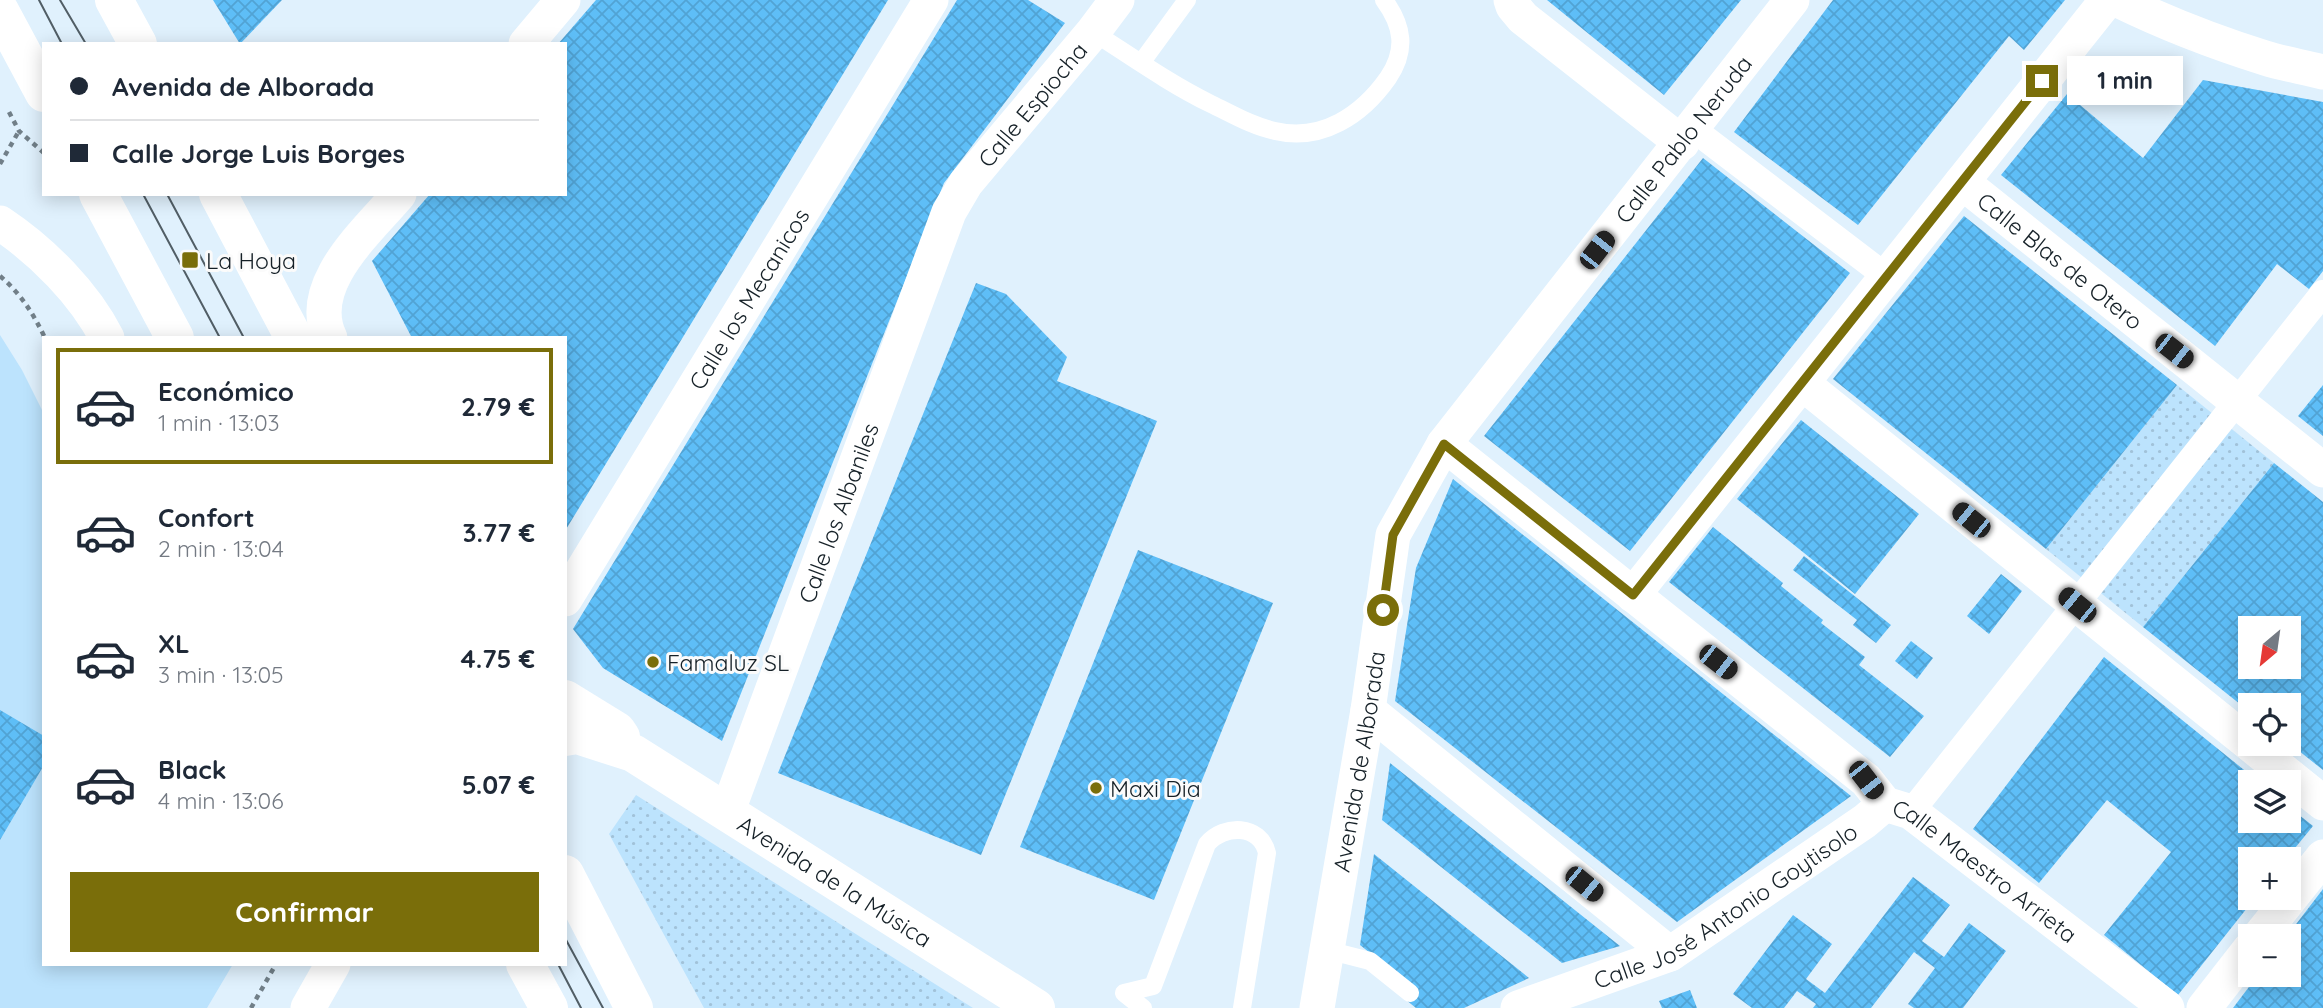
<!DOCTYPE html>
<html lang="es">
<head>
<meta charset="utf-8">
<style>
  body { margin:0; font-family:Quicksand,sans-serif; background:#f2f2f3; color:#1f2937; height:100vh; display:flex; flex-direction:column; font-size:26px; white-space:nowrap }
  * { box-sizing:border-box; margin:0 }
  p { font-size:23px; color:#747a83 }
  .icon { flex:none; width:38px; height:38px; fill:none; stroke:currentColor; stroke-width:2; stroke-linecap:round; stroke-linejoin:round }
  .map { position:relative; flex:1; overflow:hidden }
  .panel { position:absolute; left:42px; top:336px; width:525px; height:630px; display:flex; flex-direction:column; background:#fff; border-radius:0px; box-shadow:0 4px 18px #0003 }
  .panel>* { flex:none }
  .top-card { position:absolute; left:42px; top:42px; width:525px; height:154px; border-radius:0px; box-shadow:0 4px 18px #0003; display:grid; align-content:center; height:154px; padding:0 28px; background:#fff }
  .needle { width:46px; rotate:209deg }
  .buttons { position:absolute; left:2238px; top:616px; display:grid; gap:14px }
  .buttons a { display:grid; place-items:center; width:63px; height:63px; border-radius:0px; background:#fff; box-shadow:0 4px 18px #0003; font-size:35px }
  .end { position:absolute; width:32px; height:32px; margin:-16px; border:9px solid #7a6e0a; background:#fff; box-shadow:0 0 0 4px #fff }
  .from { border-radius:50% }
  .bubble { position:absolute; height:49px; border-radius:0px; background:#fff; box-shadow:0 4px 18px #0003; font-size:23px; font-weight:700; line-height:49px; text-align:center }
  .car { position:absolute; width:21px; height:42px; margin:-21px -10px; border-radius:9px; box-shadow:0 0 5px 2px #0007; background:linear-gradient(#222 24%,#8ab4d8 0 40%,#222 0 76%,#8ab4d8 0 86%,#222 0) }
  .top-card b { display:flex; align-items:center; gap:24px; height:66px; font-size:26px }
  .top-card b+b { border-top:2px solid #e0e1e3 }
  .top-card i { width:18px; height:18px; background:#1f2937 }
  ul { padding:12px 0 0; list-style:none }
  li { display:flex; align-items:center; gap:21px; height:116px; margin:0 14px 10px; padding:0 14px; border:4px solid transparent; border-radius:0px }
  li div { flex:1 }
  li b { display:block; font-size:26px }
  li em { font-style:normal; font-weight:700 }
  li.current { border-color:#7a6e0a }
  li>.icon { width:63px; height:63px; stroke-width:1.5 }
  .action { display:flex; gap:14px; margin-top:auto; padding:14px 28px }
  .action a { flex:1; height:80px; border-radius:0px; background:#7a6e0a; color:#fff; font-size:28px; font-weight:700; line-height:80px; text-align:center }
  .map>svg:first-child { display:block }
</style>
</head>
<body>
<div class="map">
<svg width="2323" height="1008" viewBox="0 0 2323 1008">
  <defs>
    <pattern id="park-dots" width="8" height="8" patternUnits="userSpaceOnUse" patternTransform="scale(1.75)"><rect width="8" height="8" fill="#bce3fd"/><path d="M2 2h.1M6 6h.1" fill="none" stroke="#a1c2d9" stroke-width="1.8" stroke-linecap="round"/></pattern>
    <pattern id="building-cross-hatch" width="8" height="8" patternUnits="userSpaceOnUse" patternTransform="scale(1.75)"><rect width="8" height="8" fill="#5ebef7"/><path d="M0 0l8 8M0 8l8-8" fill="none" stroke="#51a3d4"/></pattern>
  </defs>
  <rect width="100%" height="100%" fill="#e0f1fd"/>
  <path fill="#bce3fd" d="M0 335 22 370 44 414V964H233L207 1008H0Z"/>
  <path fill="url(#park-dots)" d="M2177 385 2274 463 2143 627 2046 549Z
    M636 795 973 1008H704L609 834Z"/>
  <path fill="url(#building-cross-hatch)" fill-rule="evenodd" d="M213 0H282L240 44Z
    M596 0H888L565 531V338H412L372 261 430 194H565V44H558Z
    M957 0H1028L1065 23 944 183 722 741 603 668 573 629Z
    M1547 0H1741L1664 95Z
    M1833 0H2065L2024 50 2009 36 1858 225 1734 132Z
    M2203 80 2323 102V271L2309 289 2277 264 2215 346 2001 175 2067 94 2143 158Z
    M1703 158 1850 273 1630 551 1484 436Z
    M1964 216 2177 385 2046 549 1833 379Z
    M976 283 1006 294 1067 357 1057 381 1157 421 981 855 778 773Z
    M2323 385V436L2298 416Z
    M1801 420 1919 514 1855 594 1737 499Z
    M2274 463 2323 502V770L2289 743V705H2250V712L2143 627ZM2250 628H2289V667H2250Z
    M1453 479 1851 796 1677 922 1395 701 1416 568Z
    M1713 527 1783 583 1781 586 1823 620 1821 623 1865 657 1859 665 1924 716 1890 757 1669 582Z
    M1138 550 1273 603 1154 900 1020 847Z
    M1804 556 1891 625 1876 643 1853 625 1857 620 1793 570Z
    M2001 574 2022 591 1989 634 1967 616Z
    M1911 641 1933 658 1917 679 1895 661Z
    M2104 657 2259 782H2250V821H2289V807L2313 826 2286 859H2250V898H2255L2178 995 2104 935 2171 852 2107 800 2039 883 1973 829Z
    M0 710 44 736V765L0 840Z
    M1390 763 1620 946 1562 963 1382 820Z
    M1374 854 1529 978 1464 1008H1416L1405 999 1414 988 1360 945Z
    M1913 877 1950 905 1922 941 1944 957 1969 923 2006 951 1963 1008H1914L1908 1004 1935 968 1914 952 1871 1008H1813L1816 1004 1797 991 1784 1008H1752L1733 994 1793 915 1832 944 1806 979 1825 993Z
    M2323 889V1008H2233L2258 975H2289L2287 936Z
    M1690 990 1697 1008H1662L1659 1001Z"/>
  <g fill="none" stroke-linecap="round" stroke-linejoin="round">
    <path stroke="#717f88" stroke-width="4.5" stroke-dasharray="5 5" stroke-linecap="butt" d="M9 112 19 131 44 153
      M0 164 19 131
      M0 276C21 294 33 313 45 338
      M251 1008 276 964"/>
    <path stroke="#fff" stroke-width="18" d="M1093 32C1132 57 1170 84 1211 104 1232 114 1252 126 1275 131 1322 142 1362 115 1388 78 1407 50 1403 26 1384 0
      M1141 63 1187 0
      M1327 950 1370 961 1410 993
      M1124 993 1153 986 1207 844C1224 824 1260 824 1267 853L1242 1008
      M1124 993 1143 1008"/>
    <path stroke="#fff" stroke-width="26" d="M1693 129 1887 277
      M1911 812 2323 293"/>
    <g stroke="#fff" stroke-width="35">
      <path d="M1511 0 1513 6 1523 18 1682 143"/>
      <path d="M2118 0C2165 23 2214 42 2265 58 2284 64 2304 67 2323 72"/>
      <path d="M526 44 563 0"/>
      <path id="s1" d="M1962 182 2323 470"/>
      <path d="M0 223C42 251 84 293 107 338"/>
      <path d="M330 338C304 285 368 231 399 194"/>
      <path d="M1802 383 2323 803"/>
      <path id="s2" d="M1444 444 1866 780 1885 804 1911 812 2167 1008"/>
      <path d="M1633 595 2107 0"/>
      <path id="s3" d="M565 599 931 0"/>
      <path d="M1368 710 1670 954"/>
      <path id="s4" d="M727 813 949 212 966 183 1093 32 1117 0"/>
      <path d="M2260 936 2323 857"/>
      <path d="M308 1008 333 964"/>
      <path id="s5" d="M1317 1008 1368 710 1393 535 1444 444 1792 0"/>
      <path id="s6" d="M1518 1008 1670 954 1865 821 1885 804"/>
      <path d="M2204 1008 2250 949"/>
    </g>
    <g stroke="#fff" stroke-width="38">
      <path d="M565 699 617 731 621 737"/>
      <path id="s7" d="M565 737 577 735 633 753 1036 1008"/>
    </g>
    <path stroke="#fff" stroke-width="38" d="M114 0 138 44
      M0 11 44 93
      M98 194 175 338
      M218 194 294 338
      M565 874 634 1008
      M525 964 549 1008"/>
    <path stroke="#515e66" stroke-width="2" d="M39 0 62 44
      M60 0 86 44
      M143 194 220 338
      M167 194 244 338
      M565 938 603 1008
      M558 964 581 1008"/>
  </g>
  <g fill="none" stroke-linecap="round" stroke-linejoin="round">
    <path stroke="#7a6e0a" stroke-width="9" d="M1383 610 1393 535 1444 444 1633 595 2042 81"/>
  </g>
  <g fill="#7a6e0a" stroke="#fbfbfb" stroke-width="2.5">
    <rect x="181" y="251" width="18" height="18" rx="3.5"/>
    <circle cx="653" cy="662" r="7"/>
    <circle cx="1096" cy="788" r="7"/>
  </g>
  <g text-anchor="middle" dominant-baseline="central" stroke-width="6" stroke-linejoin="round" paint-order="stroke">
    <g font-size="23" fill="#152027" stroke="#fbfbfb">
      <text stroke="none"><textPath href="#s4" startOffset="777">Calle Espiocha</textPath></text>
      <text stroke="none"><textPath href="#s5" startOffset="971">Calle Pablo Neruda</textPath></text>
      <text stroke="none"><textPath href="#s1" startOffset="126">Calle Blas de Otero</textPath></text>
      <text stroke="none"><textPath href="#s3" startOffset="352">Calle los Mecanicos</textPath></text>
      <text stroke="none"><textPath href="#s4" startOffset="320">Calle los Albaniles</textPath></text>
      <text stroke="none"><textPath href="#s5" startOffset="250">Avenida de Alborada</textPath></text>
      <text stroke="none"><textPath href="#s2" startOffset="691">Calle Maestro Arrieta</textPath></text>
      <text stroke="none"><textPath href="#s7" startOffset="310">Avenida de la Música</textPath></text>
      <text stroke="none"><textPath href="#s6" startOffset="233">Calle José Antonio Goytisolo</textPath></text>
    </g>
    <g font-size="23" fill="#152027" stroke="#fbfbfb" text-anchor="start">
      <text x="206" y="260">La Hoya</text>
      <text x="667" y="662">Famaluz SL</text>
      <text x="1110" y="788">Maxi Dia</text>
    </g>
  </g>
</svg>
<div class="buttons">
<a><svg class="needle" viewBox="-14 -14 28 28"><path d="M0-13l5 13h-10z" fill="#e53935"/><path d="M0 13l5-13h-10z" fill="#747a83"/></svg></a>
<a><svg class="icon" aria-label="locate" viewBox="0 0 24 24"><circle cx="12" cy="12" r="6"/><path d="M12 2v4M12 18v4M2 12h4M18 12h4"/></svg></a>
<a><svg class="icon" aria-label="layers" viewBox="0 0 24 24"><path d="M12 4l9 5-9 5-9-5zM3 14l9 5 9-5"/></svg></a>
<a>+</a>
<a>−</a>
</div>
<i class="end from" style="left:1383px;top:610px"></i>
<i class="end" style="left:2042px;top:81px"></i>
<div class="bubble" style="left:2067px;top:56px;width:116px">1 min</div>
<i class="car" style="left:1597px;top:250px;rotate:38deg"></i>
<i class="car" style="left:2174px;top:351px;rotate:128deg"></i>
<i class="car" style="left:1971px;top:520px;rotate:309deg"></i>
<i class="car" style="left:2077px;top:605px;rotate:309deg"></i>
<i class="car" style="left:1718px;top:662px;rotate:128deg"></i>
<i class="car" style="left:1866px;top:780px;rotate:142deg"></i>
<i class="car" style="left:1584px;top:884px;rotate:129deg"></i>
<div class="top-card">
<b><i class="from"></i>Avenida de Alborada</b>
<b><i></i>Calle Jorge Luis Borges</b>
</div>
<section class="panel">
<ul>
<li class="current"><svg class="icon" aria-label="car" viewBox="0 0 24 24"><path d="M5 17H2v-5l4-1 3-4h7l3 4 3 1v5h-3M9 17h6M6 11h13"/><circle cx="7" cy="17" r="2"/><circle cx="17" cy="17" r="2"/></svg><div><b>Económico</b><p>1 min · 13:03</p></div><em>2.79 €</em></li>
<li><svg class="icon" aria-label="car" viewBox="0 0 24 24"><path d="M5 17H2v-5l4-1 3-4h7l3 4 3 1v5h-3M9 17h6M6 11h13"/><circle cx="7" cy="17" r="2"/><circle cx="17" cy="17" r="2"/></svg><div><b>Confort</b><p>2 min · 13:04</p></div><em>3.77 €</em></li>
<li><svg class="icon" aria-label="car" viewBox="0 0 24 24"><path d="M5 17H2v-5l4-1 3-4h7l3 4 3 1v5h-3M9 17h6M6 11h13"/><circle cx="7" cy="17" r="2"/><circle cx="17" cy="17" r="2"/></svg><div><b>XL</b><p>3 min · 13:05</p></div><em>4.75 €</em></li>
<li><svg class="icon" aria-label="car" viewBox="0 0 24 24"><path d="M5 17H2v-5l4-1 3-4h7l3 4 3 1v5h-3M9 17h6M6 11h13"/><circle cx="7" cy="17" r="2"/><circle cx="17" cy="17" r="2"/></svg><div><b>Black</b><p>4 min · 13:06</p></div><em>5.07 €</em></li>
</ul>
<div class="action"><a>Confirmar</a></div>
</section>
</div>
</body>
</html>
